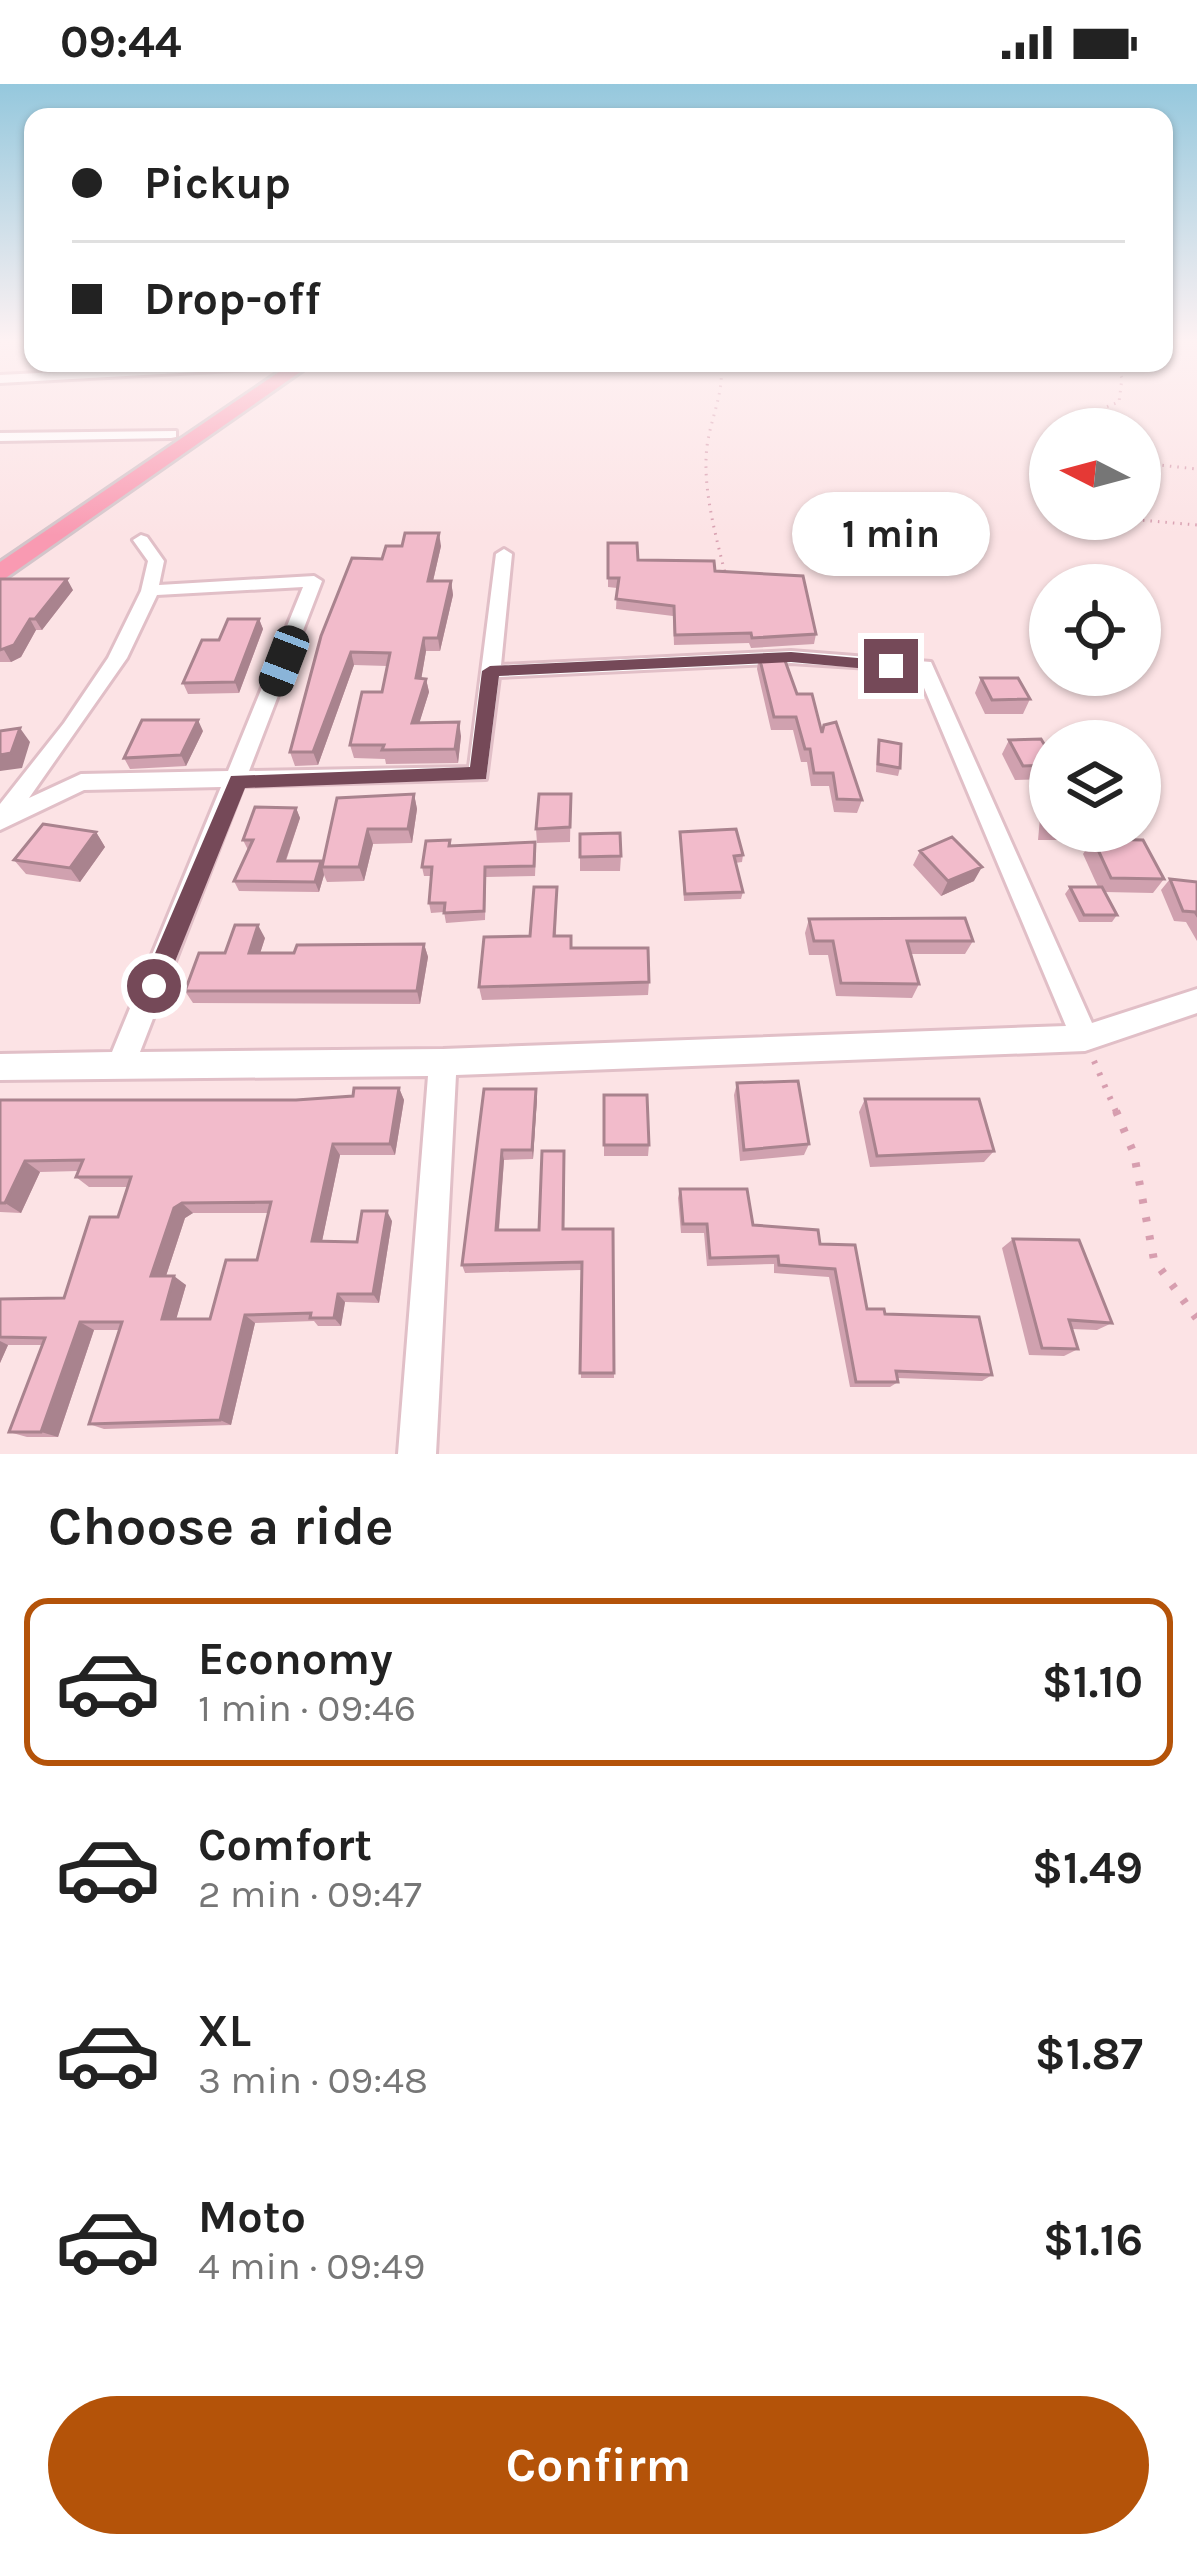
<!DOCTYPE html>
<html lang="en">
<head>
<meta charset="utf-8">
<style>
  body { margin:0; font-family:Karla,sans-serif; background:#f2f2f2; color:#222; height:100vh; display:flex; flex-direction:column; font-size:45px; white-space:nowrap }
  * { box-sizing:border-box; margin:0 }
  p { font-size:39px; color:#767676 }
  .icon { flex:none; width:66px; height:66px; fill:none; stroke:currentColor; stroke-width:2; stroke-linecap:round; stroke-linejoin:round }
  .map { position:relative; height:1370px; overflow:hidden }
  .sheet { display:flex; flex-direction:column; background:#fff; flex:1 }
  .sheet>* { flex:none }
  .guide { position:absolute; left:24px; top:24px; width:1149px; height:264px; border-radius:24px; box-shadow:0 3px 9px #0004; display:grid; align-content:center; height:264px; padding:0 48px; background:#fff }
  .needle { width:78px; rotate:276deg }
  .tools { position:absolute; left:1029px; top:324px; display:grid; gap:24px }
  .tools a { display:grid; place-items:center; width:132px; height:132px; border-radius:50%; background:#fff; box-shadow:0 3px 9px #0004; font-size:60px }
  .end { position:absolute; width:54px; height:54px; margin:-27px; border:15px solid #754958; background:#fff; box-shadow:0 0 0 6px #fff }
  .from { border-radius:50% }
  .bubble { position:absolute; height:84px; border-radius:42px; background:#fff; box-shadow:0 3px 9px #0004; font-size:39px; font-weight:700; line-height:84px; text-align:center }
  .car { position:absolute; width:36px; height:72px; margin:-36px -18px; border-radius:15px; box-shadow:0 0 9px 3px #0007; background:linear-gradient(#222 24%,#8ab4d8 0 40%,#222 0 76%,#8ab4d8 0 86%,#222 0) }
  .guide b { display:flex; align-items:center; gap:42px; height:114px; font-size:45px }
  .guide b+b { border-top:3px solid #e0e0e0 }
  .guide i { width:30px; height:30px; background:#222 }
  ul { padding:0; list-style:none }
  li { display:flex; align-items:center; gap:36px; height:168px; margin:0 24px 18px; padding:0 24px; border:6px solid transparent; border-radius:24px }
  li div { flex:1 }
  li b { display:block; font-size:45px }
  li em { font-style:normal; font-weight:700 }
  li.current { border-color:#b45309 }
  li>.icon { width:108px; height:108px; stroke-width:1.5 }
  h2 { padding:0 48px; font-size:54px; line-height:144px }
  .action { display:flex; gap:24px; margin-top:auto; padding:24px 48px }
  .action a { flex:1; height:138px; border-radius:72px; background:#b45309; color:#fff; font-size:48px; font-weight:700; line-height:138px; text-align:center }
  .status { display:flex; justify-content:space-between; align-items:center; height:84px; padding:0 60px; background:#fff; direction:ltr }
  .status svg { height:33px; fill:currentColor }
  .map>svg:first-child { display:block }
</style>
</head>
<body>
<div class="status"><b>09:44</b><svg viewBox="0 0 49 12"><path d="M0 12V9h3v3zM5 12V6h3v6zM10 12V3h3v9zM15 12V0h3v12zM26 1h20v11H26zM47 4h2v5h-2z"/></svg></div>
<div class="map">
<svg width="1197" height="1370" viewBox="0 0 1197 1370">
  <rect width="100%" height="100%" fill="#fce3e5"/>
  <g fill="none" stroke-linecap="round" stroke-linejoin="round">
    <g stroke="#e1bfc7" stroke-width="6">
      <path id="minor" d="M238 279H310L304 282 0 299V291Z
        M176 347V353L171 354 0 357V349Z
        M141 451 147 453 164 477 159 501 314 492 322 497 249 687 469 683 496 470 504 465 512 470 501 581 791 567 931 578 1092 939 1197 905V929L1085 967 456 991 436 1370H398L428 992 0 996V970L112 968 221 703 84 706 0 746V720L64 639 108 574 141 507 148 477 133 456ZM303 503 228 687 81 690 29 714 127 574 157 511ZM791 579 917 587 1066 942 443 965 140 968 243 702 486 695 499 593Z"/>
    </g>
    <g stroke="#d3c5ca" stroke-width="6">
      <path id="trunk" d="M292 279H313L0 498V478Z"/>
    </g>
    <path stroke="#d79eaf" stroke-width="3" stroke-dasharray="1.5 6" stroke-linecap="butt" d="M721 279C724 310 711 333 707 362 702 405 716 452 726 493
      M1114 279 1122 294 1119 318 1106 323 1119 345
      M1140 379 1197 385
      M1128 435 1197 441"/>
    <path stroke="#d79eaf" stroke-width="6" stroke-dasharray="3 10" stroke-linecap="butt" d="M1094 977 1117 1030"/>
    <path stroke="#d79eaf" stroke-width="8" stroke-dasharray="4.5 14" stroke-linecap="butt" d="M1116 1027 1134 1070 1154 1176 1197 1235"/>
    <use href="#minor" fill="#fff" fill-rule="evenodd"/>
    <use href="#trunk" fill="#f99ab2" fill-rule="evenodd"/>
  </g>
  <path fill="#d0a1af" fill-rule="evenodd" d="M608 459 638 476 715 487 816 550 814 560 751 564 749 559 674 561 673 532 616 525 617 504 608 503Z
    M441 462 433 497H451L453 511 440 567H426L421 595H426L429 608 419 639 461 652 458 679 386 680 385 675 354 674 350 661 382 608 387 582 354 581 318 681 295 682 290 668 382 475Z
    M0 495 73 506 42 546H36L21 573 11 578H0Z
    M259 535 263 545 239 609 188 610 183 599 219 556Z
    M759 572 797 610 822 647 862 716 857 729 834 728 829 702H811L807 678H801L793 646H771L757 585Z
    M981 594 1030 615 1023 630H985L975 609Z
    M203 647 186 682 130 685 124 674Z
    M879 656 900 684 898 692 876 688 877 663Z
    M1009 656 1050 670V692L1048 695 1015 696 1002 670Z
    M414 710 417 725 412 759 373 760 364 797 327 798 324 791 319 808 239 807 234 797 248 766 243 756 296 724 300 734 286 777 322 780Z
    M571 710 570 758 537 759 536 745Z
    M1048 720H1050V747H1088L1082 756H1038L1040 734Z
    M96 748 105 763 80 798 26 790 14 776Z
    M680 748 743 771 742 778 735 779 743 808 741 815 684 817Z
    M580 750 621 772 620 787H580Z
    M1093 755 1164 795 1153 809 1105 808 1117 831 1112 838H1079L1065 810 1070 803H1098L1083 770Z
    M451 762 536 768 535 792 486 793 485 836 446 839 444 828 431 829 429 819 431 792H424L422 783Z
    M920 767 974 797 941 812 913 781Z
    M1170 795 1197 798V857L1186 838 1174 837 1161 806Z
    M557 803 556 852 572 864 649 898 648 911 482 916 479 903 530 852Z
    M809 835 973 857 965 870H911L919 900 912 914 836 912 828 871H809L805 849Z
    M265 854 260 869H294L424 860 428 873 420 920 193 919 185 907 225 869Z
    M737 999 809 1060 804 1071 740 1077 734 1011Z
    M399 1004 404 1016 395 1071H340L322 1157 357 1158 392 1137 379 1219 345 1218 341 1242H318L314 1237 255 1239 231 1341 104 1345 89 1340 120 1246H94L58 1353H27L9 1348 42 1261H8L0 1279V1215L64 1214 118 1133 127 1103H89L76 1093 78 1087 40 1088 21 1129 0 1128V1016H296L353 1012ZM193 1129H268L257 1176 210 1235H176L186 1201 166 1192 185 1134Z
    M484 1005H536L537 1015 533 1075 504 1076 499 1146H539L565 1076 564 1145H613L614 1294H581V1186L465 1189 462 1181Z
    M604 1011 649 1061 648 1072H604Z
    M865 1015 994 1067 984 1078 870 1083 859 1028Z
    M680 1105 753 1141 820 1160 867 1225 885 1230 992 1291 982 1297 897 1294 898 1298 890 1303H850L829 1193 774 1189V1180L707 1182 704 1149H681L678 1114Z
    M1013 1155 1112 1239 1097 1246 1072 1245 1078 1265 1064 1272 1029 1271 1002 1164Z"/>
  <path fill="#a9838e" d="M439 449 441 462 430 510 428 497Z
    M67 495 73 506 42 546 35 535Z
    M451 497 453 511 440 567 438 554Z
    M30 535 36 546 21 573 11 578 4 566Z
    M259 535 263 545 239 609 235 598Z
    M424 554 426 567 419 608 416 594Z
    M351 568 354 581 318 681 313 668Z
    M426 595 429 608 415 653 412 639Z
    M198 636 203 647 186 682 181 671Z
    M459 638 461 652 458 679 455 665Z
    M20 644 30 658 22 684 0 687V671Z
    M414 710 417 725 412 759 408 745Z
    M296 724 300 734 282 787 278 777Z
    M368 745 373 760 364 797 359 783Z
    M96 748 105 763 80 798 70 784Z
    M321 777 324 791 319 808 315 798Z
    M982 783 974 797 941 812 948 797Z
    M258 841 265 854 256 882 249 869Z
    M424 860 428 873 420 920 417 907Z
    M399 1004 404 1016 395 1071 390 1060Z
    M536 1005 537 1015 533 1075 532 1066Z
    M333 1060 340 1071 320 1167 312 1157Z
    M502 1066 504 1076 498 1154 496 1146Z
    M25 1077 40 1088 21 1129 5 1119Z
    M182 1119 193 1129 185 1134 163 1201 151 1192 174 1124Z
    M387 1127 392 1137 379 1219 373 1210Z
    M174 1192 186 1201 174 1243 162 1235Z
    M338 1210 345 1218 341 1242 334 1234Z
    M245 1231 255 1239 231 1341 220 1336Z
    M80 1238 94 1246 58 1353 41 1348Z
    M0 1257 8 1261 0 1279Z"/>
  <path fill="#f2bbcb" stroke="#a9838e" stroke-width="3" fill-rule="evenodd" d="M405 449H439L428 497H451L438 554H424L416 594 426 595 412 639 459 638 455 665 382 666 384 661H350L362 608H382L390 569 351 568 313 668H290L321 552 352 474 382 475 386 462H402Z
    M608 459H637L638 476 714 477 715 487 803 492 816 550 752 554 751 549 675 551 674 522 616 515 619 494H608Z
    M0 495H67L35 535H30L14 561 0 566Z
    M228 535H259L235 598 183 599 202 556H219Z
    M783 571 797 610H812L822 649 824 641 836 638 862 716 837 715 833 689H814L810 665H805L796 633H774L759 572Z
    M981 594H1018L1030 615 992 616Z
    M142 636H198L181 671 124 674Z
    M20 644 11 669 0 671V647Z
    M1041 655 1050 670V681L1023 682 1009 656Z
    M879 656 901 660 900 684 878 680Z
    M414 710 408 745H368L359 783H322L337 714Z
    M539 710H571L570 743 536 745Z
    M1048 720H1050V741H1046Z
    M255 723 296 724 278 777H321L315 798 234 797 253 756H243Z
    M43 740 96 748 70 784 14 776Z
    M736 745 743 771 734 772 743 808 685 810 680 748Z
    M620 749 621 772 580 773V750Z
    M952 753 982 783 948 797 920 767Z
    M1093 755 1143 756 1164 795 1111 794Z
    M450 756 449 762 535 758 534 782 485 783 484 827 444 829 445 819H429L432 783H422L426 757Z
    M1170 795 1197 798V831L1195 828 1183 827Z
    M534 803H557L554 852H571V864H648L649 898 479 903 484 853 530 852Z
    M1070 803H1102L1117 831H1084Z
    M965 834 973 857H907L919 900 841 899 833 857H814L809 835Z
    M235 841H258L249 869H294L297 861 424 860 417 907H185L199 869H225Z
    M798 997 809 1060 744 1066 737 999Z
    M354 1004H399L390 1060H333L312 1157 357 1158 362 1127H387L373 1210H338L334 1234H310L311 1229 245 1231 220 1336 89 1340 122 1238H80L41 1348H9L45 1254 0 1253V1215L64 1214 90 1133H118L131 1093H76L83 1076 25 1077 5 1119H0V1016H296L353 1012ZM271 1118 257 1176H226L210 1235H162L174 1192H151L174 1124 182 1119Z
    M484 1005H536L532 1066H502L496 1146H539L542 1067H564L563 1145H613L614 1289H580L582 1178 462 1181Z
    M604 1011H647L649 1061H604Z
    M865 1015H979L994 1067 877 1072Z
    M680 1105H747L753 1141 818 1146 820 1160 855 1161 867 1225H884L885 1230 979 1233 992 1291 896 1287 898 1298H856L835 1185 779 1181 778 1172 710 1174 707 1140H683Z
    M1013 1155 1079 1156 1112 1239 1069 1236 1078 1265 1042 1264Z"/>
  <linearGradient id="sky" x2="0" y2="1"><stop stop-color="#95c8dd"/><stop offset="0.57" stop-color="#fef2f3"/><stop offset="1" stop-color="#fef2f3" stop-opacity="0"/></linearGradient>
  <rect width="1197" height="451" fill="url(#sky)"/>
  <path fill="#754958" d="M791 568 891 577 900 582 891 587 791 578 499 592 486 695 245 704 162 910H145L141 902 231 692 470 683 482 587 490 582Z"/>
</svg>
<div class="tools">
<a><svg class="needle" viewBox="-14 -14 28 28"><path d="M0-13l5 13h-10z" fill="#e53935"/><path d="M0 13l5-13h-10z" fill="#767676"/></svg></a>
<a><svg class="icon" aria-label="locate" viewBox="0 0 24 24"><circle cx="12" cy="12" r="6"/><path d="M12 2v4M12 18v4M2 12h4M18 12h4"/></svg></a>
<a><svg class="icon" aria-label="layers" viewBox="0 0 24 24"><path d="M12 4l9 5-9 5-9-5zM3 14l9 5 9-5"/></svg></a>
</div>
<i class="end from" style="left:154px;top:902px"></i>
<i class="end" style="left:891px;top:582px"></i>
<div class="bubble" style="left:792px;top:408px;width:198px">1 min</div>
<i class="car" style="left:284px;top:577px;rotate:201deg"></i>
<div class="guide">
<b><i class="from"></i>Pickup</b>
<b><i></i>Drop-off</b>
</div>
</div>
<section class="sheet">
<h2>Choose a ride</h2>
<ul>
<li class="current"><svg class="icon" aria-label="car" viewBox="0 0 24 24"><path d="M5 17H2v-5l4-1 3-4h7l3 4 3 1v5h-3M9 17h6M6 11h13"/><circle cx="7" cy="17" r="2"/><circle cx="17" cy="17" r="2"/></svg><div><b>Economy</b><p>1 min · 09:46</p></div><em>$1.10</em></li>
<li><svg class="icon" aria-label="car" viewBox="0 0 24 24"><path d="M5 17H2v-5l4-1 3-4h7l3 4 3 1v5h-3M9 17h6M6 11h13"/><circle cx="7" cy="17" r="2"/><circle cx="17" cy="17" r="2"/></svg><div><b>Comfort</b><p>2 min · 09:47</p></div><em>$1.49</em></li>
<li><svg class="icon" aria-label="car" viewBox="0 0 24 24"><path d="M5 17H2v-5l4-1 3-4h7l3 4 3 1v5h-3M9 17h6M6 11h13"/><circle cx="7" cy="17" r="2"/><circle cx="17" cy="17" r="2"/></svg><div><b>XL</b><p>3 min · 09:48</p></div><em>$1.87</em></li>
<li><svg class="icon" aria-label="car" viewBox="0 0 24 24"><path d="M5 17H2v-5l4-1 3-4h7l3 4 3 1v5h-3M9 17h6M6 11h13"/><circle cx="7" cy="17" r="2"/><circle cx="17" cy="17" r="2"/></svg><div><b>Moto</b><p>4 min · 09:49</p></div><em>$1.16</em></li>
</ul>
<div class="action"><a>Confirm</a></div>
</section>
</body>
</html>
